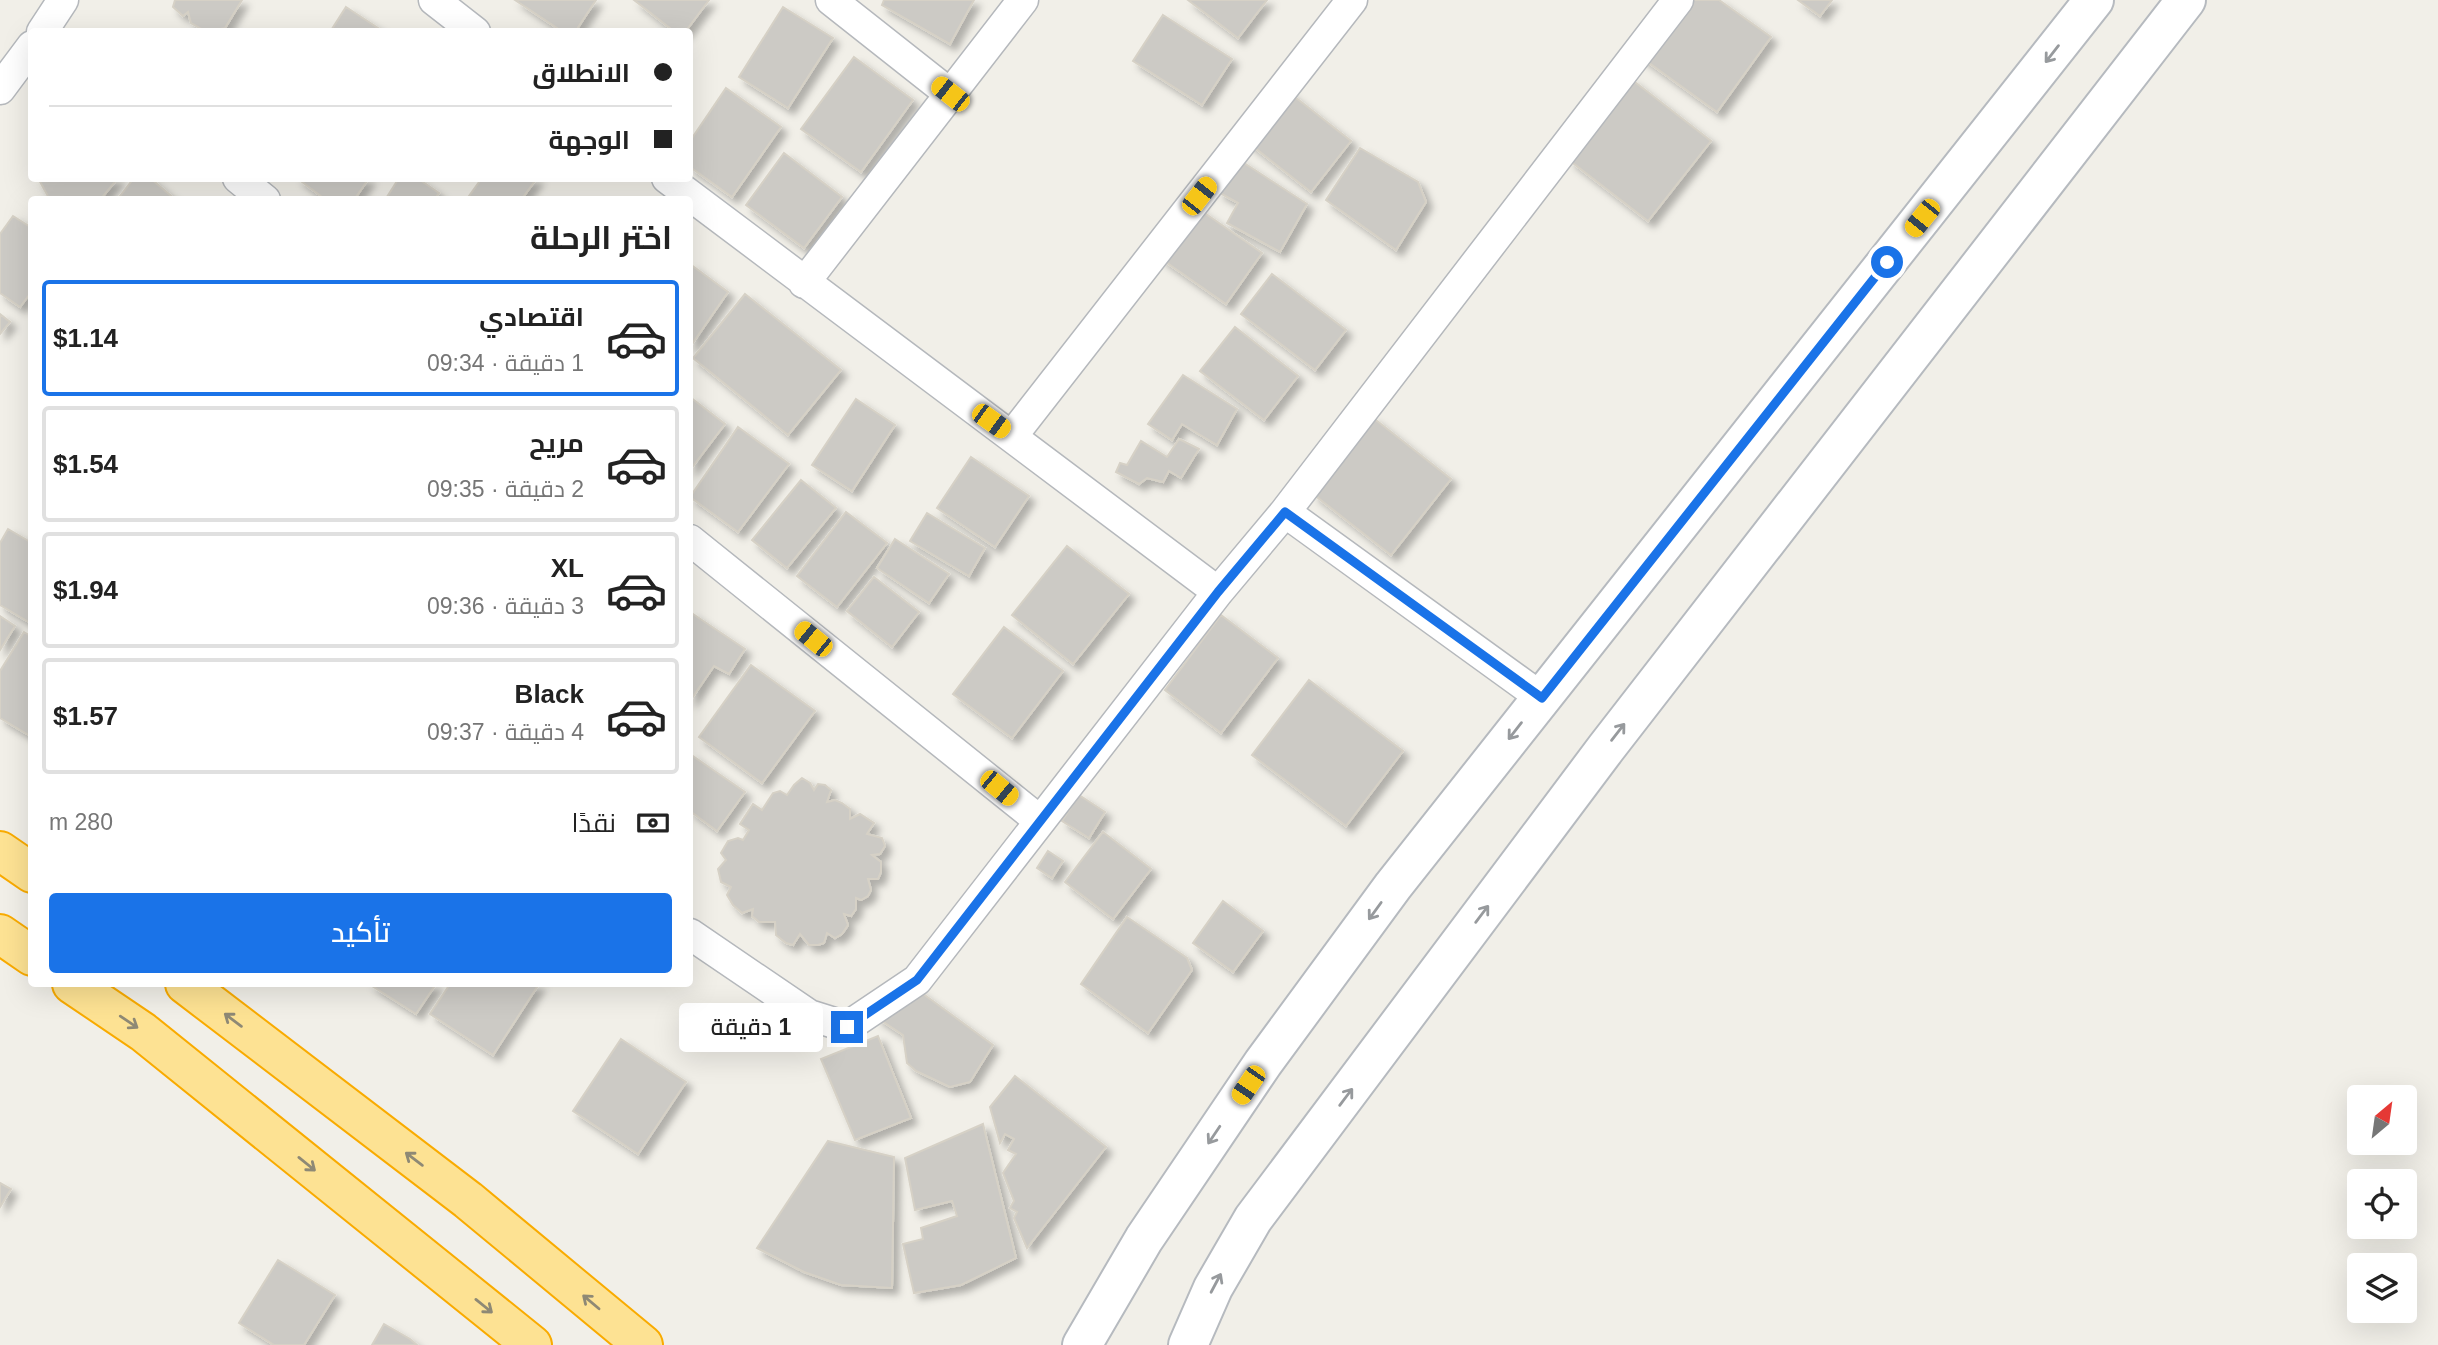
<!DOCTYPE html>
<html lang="ar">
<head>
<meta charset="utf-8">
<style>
  body { margin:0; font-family:Helvetica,Cairo,sans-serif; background:#f2f2f2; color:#222; direction:rtl; height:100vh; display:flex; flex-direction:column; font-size:26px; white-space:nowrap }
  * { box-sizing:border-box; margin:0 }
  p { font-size:23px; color:#767676 }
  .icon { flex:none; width:38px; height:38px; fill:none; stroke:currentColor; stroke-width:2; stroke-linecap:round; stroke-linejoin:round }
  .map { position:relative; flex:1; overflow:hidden; direction:ltr }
  .side { position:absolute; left:28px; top:196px; width:665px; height:791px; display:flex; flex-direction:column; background:#fff; border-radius:7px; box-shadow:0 7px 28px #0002; direction:rtl }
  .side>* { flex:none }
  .guide { position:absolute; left:28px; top:28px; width:665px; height:154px; border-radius:7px; box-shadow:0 7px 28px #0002; direction:rtl; display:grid; align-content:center; height:154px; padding:0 21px; background:#fff }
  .needle { width:46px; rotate:29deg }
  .buttons { position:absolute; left:2347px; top:1085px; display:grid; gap:14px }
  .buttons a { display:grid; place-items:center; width:70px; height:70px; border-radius:7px; background:#fff; box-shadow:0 7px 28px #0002; font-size:35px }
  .end { position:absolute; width:32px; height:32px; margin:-16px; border:9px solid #1a73e8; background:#fff; box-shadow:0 0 0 4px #fff }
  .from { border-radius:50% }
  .bubble { position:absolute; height:49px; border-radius:7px; background:#fff; box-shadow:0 7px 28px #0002; font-size:23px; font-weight:600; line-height:49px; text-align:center; direction:rtl }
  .car { position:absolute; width:21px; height:42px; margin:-21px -10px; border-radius:9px; box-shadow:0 0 5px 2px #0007; background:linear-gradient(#f5c518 24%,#345 0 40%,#f5c518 0 76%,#345 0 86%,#f5c518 0) }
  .guide b { display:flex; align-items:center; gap:24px; height:66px; font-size:26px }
  .guide b+b { border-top:2px solid #e0e0e0 }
  .guide i { width:18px; height:18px; background:#222 }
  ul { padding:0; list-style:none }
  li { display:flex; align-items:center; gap:21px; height:116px; margin:0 14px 10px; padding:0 7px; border:4px solid #e0e0e0; border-radius:7px }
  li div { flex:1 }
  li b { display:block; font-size:26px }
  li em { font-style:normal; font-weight:600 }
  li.selected { border-color:#1a73e8 }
  li>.icon { width:63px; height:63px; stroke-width:1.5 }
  h2 { padding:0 21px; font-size:32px; line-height:84px }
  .pay { display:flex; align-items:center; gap:18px; height:77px; padding:0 21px; font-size:26px }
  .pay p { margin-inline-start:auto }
  .primary-button { display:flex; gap:14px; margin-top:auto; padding:14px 21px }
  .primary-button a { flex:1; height:80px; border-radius:7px; background:#1a73e8; color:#fff; font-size:28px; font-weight:600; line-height:80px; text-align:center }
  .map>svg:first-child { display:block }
</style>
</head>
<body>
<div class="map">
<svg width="2438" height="1345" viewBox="0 0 2438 1345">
  <defs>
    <filter id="shadow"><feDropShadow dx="6" dy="6" stdDeviation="3.5" flood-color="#0004"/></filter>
  </defs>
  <rect width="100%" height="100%" fill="#f1efe8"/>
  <path fill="#cccac5" stroke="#d6d1c6" stroke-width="2" filter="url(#shadow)" d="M175 0H242L225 28 207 32 191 23 188 12 183 16 173 7Z
    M515 0H596L575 32H563Z
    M634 0H709L685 32H675Z
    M884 0H974L950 44 882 5Z
    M1188 0H1267L1238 38Z
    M1678 0H1719L1771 37 1717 112 1638 55Z
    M1798 0H1832L1820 16Z
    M346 7 384 32H330Z
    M783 7 833 38 788 108 739 77Z
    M1163 15 1232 59 1202 105 1133 61Z
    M854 57 913 100 861 172 801 129Z
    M1631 79 1711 141 1648 221 1569 160Z
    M726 88 781 127 732 197 690 167V141Z
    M1286 90 1351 141 1311 192 1246 141Z
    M1360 148 1418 182 1426 202 1396 250 1326 200Z
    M784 153 842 197 804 248 746 205Z
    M1238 159 1307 204 1280 252 1227 223 1238 203 1218 192Z
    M38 178H118L100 200H50Z
    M134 178H150L176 200H117Z
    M297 178H369L354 200H326Z
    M399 178H417L439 193 434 200H385Z
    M482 178H537L521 200H475L469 196Z
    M1196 207 1262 253 1226 304 1160 258Z
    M13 216 32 228V291L20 307 0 293V234Z
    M690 264 728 292 690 347Z
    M1272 274 1346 330 1315 370 1241 314Z
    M745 294 841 370 788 435 693 358Z
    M0 314 10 322 0 334Z
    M1235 327 1298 376 1264 420 1200 371Z
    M1183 375 1237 409 1217 445 1182 424 1172 440 1148 424Z
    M690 397 725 424 690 470Z
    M856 399 895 425 852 491 812 465Z
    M1372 417 1451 479 1391 555 1313 494Z
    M738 427 789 464 738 532 690 497Z
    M1179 439 1199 449 1181 478 1169 471 1163 482 1147 478 1139 484 1116 472 1120 463 1127 465 1141 441 1167 457Z
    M971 457 1029 496 995 547 937 508Z
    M801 480 836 508 787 568 752 540Z
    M846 512 887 543 837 607 797 576Z
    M927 513 985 548 969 576 910 541Z
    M8 529 32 543V624L0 605V543Z
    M895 539 949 574 929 603 877 568Z
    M1067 546 1129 594 1073 664 1012 615Z
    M874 577 919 612 892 647 847 611Z
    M690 612 745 649 729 674 714 666 690 701Z
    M1221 615 1278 658 1221 733 1165 690Z
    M0 616 15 626 0 650Z
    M1004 627 1063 671 1012 738 953 694Z
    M24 632 32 637V737L0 718V671Z
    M751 665 815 711 762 783 699 737Z
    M1309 680 1403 751 1346 826 1252 755Z
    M690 754 745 792 717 831 690 811Z
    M802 778 810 783 814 790 818 784 825 785 831 790 827 802 835 800 842 803 850 809V819L860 814 874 823 867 834 882 838 885 846 880 854 872 855 881 862V872L878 879H868L871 890 868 896 861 900 856 898V909L851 916 844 914 848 925 842 934 835 938 827 933 824 943 818 945H809L800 934 793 945 786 943 776 935 775 922H759L752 916 753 909 742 913 733 905 727 895 731 887 721 882 718 869 726 860 721 853 728 841 738 838 743 840 749 830 740 824 753 804 762 810 773 793 780 791 787 795 794 785Z
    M1079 795 1105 812 1089 838 1062 821Z
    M1103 832 1151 869 1113 919 1065 882Z
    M1048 851 1063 861 1052 878 1037 868Z
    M1223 901 1263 931 1233 972 1193 943Z
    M1127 917 1187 958 1192 970 1148 1033 1081 984Z
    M900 977 993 1045 970 1082 950 1087 916 1071 907 1063 903 1035 876 1017Z
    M369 984H436L416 1014Z
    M450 984H539L493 1055 430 1014Z
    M878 1036 911 1118 855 1140 821 1059Z
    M621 1039 686 1082 638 1154 573 1111Z
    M1015 1076 1106 1147 1027 1248 1014 1218 1017 1212 1010 1208 1014 1201 1003 1173 1016 1154 1008 1150 1014 1139 1005 1134 1000 1143 990 1107Z
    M983 1124 1016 1258 961 1285 914 1293 903 1244 923 1239 921 1228 957 1216 952 1201 915 1210 905 1158Z
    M828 1141 894 1157 892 1288 841 1285 804 1272 757 1248Z
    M0 1183 11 1189 0 1207Z
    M278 1260 335 1295 304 1345H274L239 1323Z
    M384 1324 410 1339 417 1345H372Z"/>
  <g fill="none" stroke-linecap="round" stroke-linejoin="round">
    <g stroke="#b5b8bc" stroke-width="33">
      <path id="street" d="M434 0 475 32
        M831 0 950 94
        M42 32 63 0
        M0 89 32 46
        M238 178 265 200
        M667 178 1218 592
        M804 283 1023 0
        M1012 436 1352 0
        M1285 512 1542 698
        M690 540 1040 821
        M690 934 809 1015 847 1027 917 980 1218 592 1285 512 1678 0"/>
    </g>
    <g stroke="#b6babf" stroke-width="42">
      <path id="secondary" d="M1082 1345 1144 1239 1263 1063 1393 886 2094 0
        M1188 1345 1213 1288 1253 1219 1606 748 2186 0"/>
    </g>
    <g stroke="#f9ab00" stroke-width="42">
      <path id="highway" d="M0 851 32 873
        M0 934 32 956
        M72 984 143 1032 532 1345
        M185 984 468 1200 643 1345"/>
    </g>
    <use href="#street" stroke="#fff" stroke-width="30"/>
    <use href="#secondary" stroke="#fff" stroke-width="38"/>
    <use href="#highway" stroke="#fde293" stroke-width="38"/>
  </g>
  <defs><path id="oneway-shaft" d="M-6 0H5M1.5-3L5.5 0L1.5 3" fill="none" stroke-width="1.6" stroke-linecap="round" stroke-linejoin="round" transform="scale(1.75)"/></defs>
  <g stroke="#979a9d">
    <use href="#oneway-shaft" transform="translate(2052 54) rotate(128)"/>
    <use href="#oneway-shaft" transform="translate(1515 731) rotate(128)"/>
    <use href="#oneway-shaft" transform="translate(1618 732) rotate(-52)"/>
    <use href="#oneway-shaft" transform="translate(1375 911) rotate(126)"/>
    <use href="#oneway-shaft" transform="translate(1482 914) rotate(-53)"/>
    <use href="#oneway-shaft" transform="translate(1346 1097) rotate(-53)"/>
    <use href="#oneway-shaft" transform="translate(1214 1135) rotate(124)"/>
    <use href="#oneway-shaft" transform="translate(1216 1283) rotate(-62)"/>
  </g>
  <g stroke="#8e8975">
    <use href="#oneway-shaft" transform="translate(233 1020) rotate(-143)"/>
    <use href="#oneway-shaft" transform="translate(129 1022) rotate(34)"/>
    <use href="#oneway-shaft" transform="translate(414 1159) rotate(-143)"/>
    <use href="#oneway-shaft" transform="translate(307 1164) rotate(39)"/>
    <use href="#oneway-shaft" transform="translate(591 1302) rotate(-140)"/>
    <use href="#oneway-shaft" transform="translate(484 1306) rotate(39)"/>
  </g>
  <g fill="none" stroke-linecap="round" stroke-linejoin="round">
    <path stroke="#1a73e8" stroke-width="9" d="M847 1027 917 980 1218 592 1285 512 1542 698 1887 262"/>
  </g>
</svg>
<div class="buttons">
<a><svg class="needle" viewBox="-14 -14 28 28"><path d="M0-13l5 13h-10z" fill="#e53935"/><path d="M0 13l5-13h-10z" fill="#767676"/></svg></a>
<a><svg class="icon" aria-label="locate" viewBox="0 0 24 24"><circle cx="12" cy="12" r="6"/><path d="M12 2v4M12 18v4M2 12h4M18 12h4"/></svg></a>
<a><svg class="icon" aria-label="layers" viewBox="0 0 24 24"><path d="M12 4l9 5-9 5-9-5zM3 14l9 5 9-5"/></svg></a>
</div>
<i class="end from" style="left:1887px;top:262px"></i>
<i class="end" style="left:847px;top:1027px"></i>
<div class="bubble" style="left:679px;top:1003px;width:144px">1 دقيقة</div>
<i class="car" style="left:950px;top:94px;rotate:308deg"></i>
<i class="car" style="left:1199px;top:196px;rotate:38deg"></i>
<i class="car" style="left:1922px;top:218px;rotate:219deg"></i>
<i class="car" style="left:991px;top:421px;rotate:126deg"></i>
<i class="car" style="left:813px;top:639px;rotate:309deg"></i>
<i class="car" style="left:999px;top:788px;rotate:129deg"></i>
<i class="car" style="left:1248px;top:1085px;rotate:214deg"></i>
<div class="guide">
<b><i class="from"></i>الانطلاق</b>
<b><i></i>الوجهة</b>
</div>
<section class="side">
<h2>اختر الرحلة</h2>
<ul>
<li class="selected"><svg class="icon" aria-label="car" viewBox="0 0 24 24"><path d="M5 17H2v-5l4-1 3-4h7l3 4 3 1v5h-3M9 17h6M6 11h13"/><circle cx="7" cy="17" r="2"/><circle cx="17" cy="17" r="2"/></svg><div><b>اقتصادي</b><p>1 دقيقة · 09:34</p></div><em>$1.14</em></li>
<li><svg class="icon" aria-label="car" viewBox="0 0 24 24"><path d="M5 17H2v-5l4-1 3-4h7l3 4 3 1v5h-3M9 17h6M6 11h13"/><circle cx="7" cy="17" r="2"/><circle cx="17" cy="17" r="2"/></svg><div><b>مريح</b><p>2 دقيقة · 09:35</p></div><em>$1.54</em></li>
<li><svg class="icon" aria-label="car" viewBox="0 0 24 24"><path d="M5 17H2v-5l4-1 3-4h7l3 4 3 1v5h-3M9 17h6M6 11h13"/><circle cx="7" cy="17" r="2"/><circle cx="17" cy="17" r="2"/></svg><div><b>XL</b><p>3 دقيقة · 09:36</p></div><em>$1.94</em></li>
<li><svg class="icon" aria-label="car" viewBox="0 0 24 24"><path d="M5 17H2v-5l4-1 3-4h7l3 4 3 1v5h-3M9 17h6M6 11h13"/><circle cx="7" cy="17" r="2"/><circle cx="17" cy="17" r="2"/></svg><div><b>Black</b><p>4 دقيقة · 09:37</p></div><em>$1.57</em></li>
</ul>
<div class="pay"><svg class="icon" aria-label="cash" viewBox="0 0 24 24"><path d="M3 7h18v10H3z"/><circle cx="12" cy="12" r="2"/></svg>نقدًا<p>280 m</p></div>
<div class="primary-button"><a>تأكيد</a></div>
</section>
</div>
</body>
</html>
